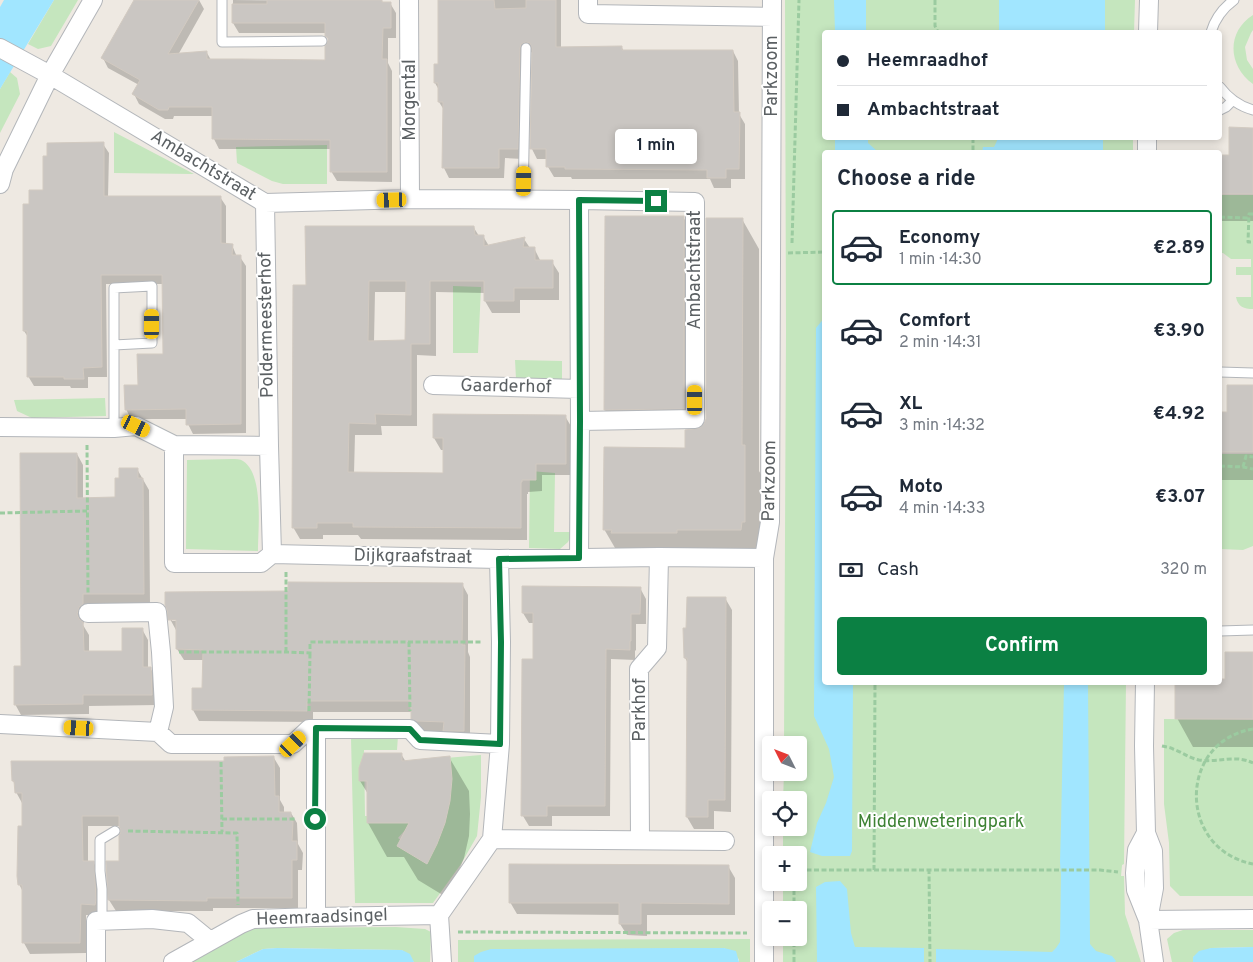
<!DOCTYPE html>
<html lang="en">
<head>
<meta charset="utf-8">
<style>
  body { margin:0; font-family:Overpass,sans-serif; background:#f2f2f3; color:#1f2937; height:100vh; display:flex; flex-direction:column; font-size:19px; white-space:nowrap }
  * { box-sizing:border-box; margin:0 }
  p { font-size:16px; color:#747a83 }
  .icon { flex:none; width:28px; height:28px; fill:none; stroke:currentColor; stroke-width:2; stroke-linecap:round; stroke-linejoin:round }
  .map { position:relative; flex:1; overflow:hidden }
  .side { position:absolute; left:822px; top:150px; width:400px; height:535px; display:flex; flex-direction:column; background:#fff; border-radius:5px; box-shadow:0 2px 8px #0003 }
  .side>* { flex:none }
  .banner { position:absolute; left:822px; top:30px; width:400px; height:110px; border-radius:5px; box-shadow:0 2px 8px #0003; display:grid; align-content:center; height:110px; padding:0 15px; background:#fff }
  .needle { width:32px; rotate:312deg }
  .fabs { position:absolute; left:762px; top:736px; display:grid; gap:10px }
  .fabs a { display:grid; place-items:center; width:45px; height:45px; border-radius:5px; background:#fff; box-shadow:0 2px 8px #0003; font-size:25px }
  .end { position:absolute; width:22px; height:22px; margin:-11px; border:6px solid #0b8043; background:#fff; box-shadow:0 0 0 2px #fff }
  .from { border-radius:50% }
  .bubble { position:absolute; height:35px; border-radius:5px; background:#fff; box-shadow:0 2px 8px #0003; font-size:16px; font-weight:700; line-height:35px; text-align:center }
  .car { position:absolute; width:15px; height:30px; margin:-15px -8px; border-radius:6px; box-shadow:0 0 4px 1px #0007; background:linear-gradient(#f5c518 24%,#345 0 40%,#f5c518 0 76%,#345 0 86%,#f5c518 0) }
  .banner b { display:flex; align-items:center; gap:18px; height:48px; font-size:19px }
  .banner b+b { border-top:1px solid #e0e1e3 }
  .banner i { width:12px; height:12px; background:#1f2937 }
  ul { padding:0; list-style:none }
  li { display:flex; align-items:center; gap:15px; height:75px; margin:0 10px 8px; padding:0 5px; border:2px solid transparent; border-radius:5px }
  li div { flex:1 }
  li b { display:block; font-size:19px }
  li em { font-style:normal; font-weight:700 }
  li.active { border-color:#0b8043 }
  li>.icon { width:45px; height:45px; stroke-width:1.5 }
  h2 { padding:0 15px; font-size:22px; line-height:60px }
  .pay { display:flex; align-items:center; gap:12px; height:55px; padding:0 15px; font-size:19px }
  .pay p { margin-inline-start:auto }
  .button { display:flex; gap:10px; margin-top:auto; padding:10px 15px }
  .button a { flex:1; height:58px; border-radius:5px; background:#0b8043; color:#fff; font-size:20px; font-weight:700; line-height:58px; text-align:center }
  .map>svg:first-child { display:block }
</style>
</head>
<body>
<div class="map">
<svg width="1253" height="962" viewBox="0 0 1253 962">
  <rect width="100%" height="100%" fill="#eee9e2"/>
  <path fill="#c5e6be" d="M54 0H78L51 46 38 49 28 44Z
    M785 0H1135L1134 32H825V138H1133V152H825V682L1126 683 1124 864 1122 865 1121 876H1124L1125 914 1141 962H783V938H799V910H783V883L799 882V855H783V828H799V800H783L784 773 799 772V745H784L786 332Z
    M1253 15V30L1251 33 1245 47 1247 60 1253 69V84C1228 66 1226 32 1253 15Z
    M10 72 17 78 20 94 0 133V89Z
    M114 132 194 174 114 173Z
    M327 145V184H283L272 181 237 163 236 147Z
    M1220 195H1253V309C1244 309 1238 307 1236 297H1251V275H1236V267H1251V259H1231L1223 253H1220Z
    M453 286 481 287 478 353H453Z
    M515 360 562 361V380L516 379Z
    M105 398 106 416 32 418 17 411 14 400Z
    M1220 454H1253V546L1243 550 1220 549Z
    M232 459C236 459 240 459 243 461 264 474 258 529 258 551L186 549 187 460Z
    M530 471 555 473 554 532H573L568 542 560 549 529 548Z
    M1164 719 1253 720V896H1180L1170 886 1169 843 1164 804Z
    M398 736 397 750H364L365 816H399L410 821 406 829 398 838 423 857 446 758 481 755V797L477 836 461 864 433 903H355L351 738Z
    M396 927 425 929 431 932 430 962H414L402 950 277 948 263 949 236 962H189L250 928Z
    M1183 930H1253V947L1211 948 1193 957V962H1172L1167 939 1174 933Z
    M750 939V962H739V959L724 948 474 956V962H458V940Z"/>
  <path fill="#a1e6ff" d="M4 0H54L0 89V7Z
    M834 0H866V32H835Z
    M999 0H1105V32H999Z
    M835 138H868V143L877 151 971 150V152H835Z
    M998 138H1103V152H982L983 147H994L996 143Z
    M825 317V682L853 683 852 851 850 856H822L810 852 817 823 826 803 834 777 829 749 814 716 816 328Z
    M1064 683H1088L1090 944 1096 951 1112 956 1116 961 1115 962H936V949L1052 952 1056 948 1060 942 1061 875 1060 862 1061 826Z
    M840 881 847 889 851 933 855 947 924 948V962H817L816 887 825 882Z
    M1253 947V962H1193V957L1199 951 1211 948Z
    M277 948 402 950 410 954 414 962H236L263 949Z
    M678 948H724L736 951 739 962H474V956L481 952 491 949Z"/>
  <path fill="#0003" fill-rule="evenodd" d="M135 0H199L204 9 178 55 207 53 211 60 326 61 329 40 326 35 327 33H239L233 23V0L382 1 383 3H390L396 13V38H388V63L392 71V182L337 181 331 171V149H219L214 139V116H174L173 119H165L139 104 134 94 139 85 108 68 103 58Z
    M440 0H561V48H622L624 51H733L738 61 739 114 745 124V179H731V188H714L710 179H572L571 177H554L548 167V159H537L532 149 533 52H532L526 55 523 159 505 158 504 178H449L444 168V110L439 102V90L435 83 439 65Z
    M1253 129V221H1220V156H1230Z
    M103 144 109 153 108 197H220L226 206V245H232L237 257H240L246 266V433L193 434 188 424V419H131L126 409 139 387 164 356 163 284H106L107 377H88V388H71L70 386H34L28 376V337L24 331 30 205 45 191Z
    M683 217 689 226V418L611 419 605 410Z
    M742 219 759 249V471L762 476 761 552 622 560 604 529 686 449 696 431 705 425Z
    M474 228 479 236H483L489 246 524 239 530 248H534L541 262H552L559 273V300H520V313H492L485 301V293L436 292V356L417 355V426H381L382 435H355L354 473 444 474V450H441L434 438 565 416 572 428V475H542V491L528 492V494H527V540L361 539 358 535H323V539H300L293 527 307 287ZM375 292H407V342H374Z
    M1253 386V480H1220V414H1228Z
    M77 454 83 465V499L117 498 137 469 149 490 150 604 85 618 83 625 89 635V652H123L142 629 148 640V668H150L157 679V705L89 706V714L21 715 15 704 22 668Z
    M289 584H462L468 595V652L470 657V741H451L446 732H424L419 729 413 718V712H313V722L199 721 193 710V690H204V660H184L177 649V630H176L170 619 169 610 166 605V593H289ZM172 619H182V621H172Z
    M640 588 646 599V624H636V651L635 650V660L611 659 610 816H552V826H529L523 816 534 660V623H529L523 613Z
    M725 598 732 610 731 812 714 811V829H694L687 817 688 663 685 658Z
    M1253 653V747H1193L1177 718 1220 682V680H1226Z
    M401 754 406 762 449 757 469 791 470 814 469 836 464 858 456 878 446 897 418 880 404 857H387L368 823V794L360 781Z
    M274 758 280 768V800L284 807V813H291L297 823 298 844 303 853 302 870H298V908H213V911H116L109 900 120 862 123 831 120 826H88V862H93L99 872 101 915H86V953L30 954 24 943 23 892 19 884 24 827 22 803 16 792V786L13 781Z
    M728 866 735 878V915H647V936L627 935 620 924V915L517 914 510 902Z"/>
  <path fill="#cac6c2" stroke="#d2cac1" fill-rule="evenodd" d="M134 0H199L168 54 207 51V59H241L325 60V46L328 41V38L325 36V23H232V4H267V0H382V2H391V28H383L382 59H387V172H330V140L212 139V107H169L168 110H159L132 94 140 80 101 58Z
    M438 0H494L495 9 526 8V0H556V47L622 46V50H733L734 112H740L739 169H726V178H707V170L565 169V167H546V149H530L532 48 530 43 526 42 521 44 520 48 518 149H499V168H442L443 102H438V83H434V64H438Z
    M1229 127 1253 128V194H1220V155H1229Z
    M104 142V196H221V243L233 244 232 255H241V424L186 425V409L125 410 124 385H138L137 354H163L162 275H101L102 367 83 368 84 379H64V377H27V331H23V204H29V190H43V156H47V143Z
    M605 216H684V409L604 410Z
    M706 218H743L742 445H745V522H742L741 530H677V533H611L612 530H603L604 447 685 448V430L700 428 704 424 706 419Z
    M305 226H474L475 235H484V246L525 237 523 247H535V260H553V288H514V301H484V281H430V344H411V415L375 414 376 424 349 423 348 472 443 473V438H433V414L566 415V464H536V480H522V482H521V528L353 527V523H317V528H292L293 285H306ZM369 281H406L405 340 368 341Z
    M1227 385H1253V452H1220V412H1227Z
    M20 453H77V498L115 497V478H119V468H138V478H143L144 594H83V604L79 607 77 614 79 619 83 622 84 651H122V628H143V667H151L152 695H83V704L14 705V666H21Z
    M288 582 463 583 462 645H465L464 731H443L444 722 417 721 411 719V701H307V711L192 710V688H202L203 650 176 649V620H168L167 610 165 605V592L288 591Z
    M522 586 641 587 640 614H631V641H630V650L606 649 605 806H547V816H521L522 659H533V613H522Z
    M687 597H726L725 800H708V817H686L687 658H684L683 628H686Z
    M1225 652H1253V719H1175V682H1220V679H1225Z
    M364 753H402V761L450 756 452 779 450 801 445 823 437 844 427 864 397 846 409 823H367V781H359V768Z
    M274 756 275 796H279V812H291V821H293L292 841H297V860H292V898H207V901L108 900 106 861H119V836L121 831 119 826V816H82L83 861H94L96 900 95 905 81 904 80 943H22V885H18L17 876 18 826H22V793H15L14 781H12L11 761H224V757Z
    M509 864 729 865V904L641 903V924H619V903H509Z"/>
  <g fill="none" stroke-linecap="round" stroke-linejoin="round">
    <g stroke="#b3b6ba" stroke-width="11">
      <path id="lane" d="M222 0V42L322 41
        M1211 32C1215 19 1223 8 1234 0
        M1220 87C1229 99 1239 106 1253 110
        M1220 110 1226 107 1233 100
        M523 200 526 48
        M1220 372 1253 373
        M114 428V288L152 286V343L114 345
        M1220 631 1253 630
        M102 921V889L100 871V840L115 831"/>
    </g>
    <g stroke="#b3b6ba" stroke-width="20">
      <path id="street" d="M409 0 410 199
        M588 0V14L772 17
        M1148 32 1149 0
        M0 48 50 75 265 203 410 199 579 200 695 202V419L580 421
        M1147 152V138
        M0 184 4 169 50 75 93 0
        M433 385 579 389
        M0 427 114 428 136 426 174 445 269 446
        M174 445V563H261L272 554 269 446 265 203
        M272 554 499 559 659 557 764 558
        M579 558 580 421 579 200
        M88 613 157 612 161 652 164 707 158 732
        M1145 682 1144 746 1146 833 1153 851 1154 888 1148 920
        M0 724 158 732 171 744H293L309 729H410L420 740 500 744
        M1146 833 1137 850 1135 873 1136 890 1148 920 1154 962
        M492 839 725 841
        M640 839 639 669 657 648 659 557
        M316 917V729
        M1148 920 1253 919
        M96 962V921L152 919 188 923 210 941
        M173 962 241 924 253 919 316 917 439 915
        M442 962 439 915 492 839 500 744 501 642 499 559
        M764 962V558L770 522 772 0"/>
    </g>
    <path stroke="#9bcba0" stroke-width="3" stroke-dasharray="5 2.5" stroke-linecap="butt" d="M935 0V26L938 32
      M973 138V152
      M1253 214H1249L1248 242H1253
      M1220 217 1249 218
      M792 243 799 0
      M788 253 825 252
      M87 445 88 594
      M1220 466 1243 467 1253 469
      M1243 467 1246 456 1253 457
      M0 513 87 511
      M286 572V652
      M409 642 410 711
      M179 652H286L310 653V642H482
      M309 711 310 653
      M1253 729C1178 741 1177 849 1253 864
      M1162 746C1166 747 1170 747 1173 749 1182 752 1189 758 1199 760 1218 763 1235 754 1253 763
      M221 762 222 832
      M222 819H297
      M128 831 237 833 238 905
      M929 869 930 962
      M799 870H1100L1118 872
      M874 870 875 682
      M794 910V882
      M458 932 747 933
      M794 962V938"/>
    <use href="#lane" stroke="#fff" stroke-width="9"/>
    <use href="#street" stroke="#fff" stroke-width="18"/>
  </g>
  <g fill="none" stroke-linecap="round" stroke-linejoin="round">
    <path stroke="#0b8043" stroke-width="6" d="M315 819 316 728 410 729 420 740 500 744 501 642 499 559 579 558 580 421 579 200 656 201"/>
  </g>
  <g text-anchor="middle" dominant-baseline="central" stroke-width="4" stroke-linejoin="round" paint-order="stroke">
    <g font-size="18" fill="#5b6063" stroke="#fff">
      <text transform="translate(772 76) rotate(-90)">Parkzoom</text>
      <text transform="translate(410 100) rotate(-90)">Morgental</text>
      <text transform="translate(203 166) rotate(31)">Ambachtstraat</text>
      <text transform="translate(695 270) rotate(-90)">Ambachtstraat</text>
      <text transform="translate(267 325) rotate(-91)">Poldermeesterhof</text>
      <text transform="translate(506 387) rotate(1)">Gaarderhof</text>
      <text transform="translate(770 481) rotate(-89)">Parkzoom</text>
      <text transform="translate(413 557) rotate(1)">Dijkgraafstraat</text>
      <text transform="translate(640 710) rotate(-90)">Parkhof</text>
      <text transform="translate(322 918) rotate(-2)">Heemraadsingel</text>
    </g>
    <g font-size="18" fill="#3d8233" stroke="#fff">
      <text x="941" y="822">Middenweteringpark</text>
    </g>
  </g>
</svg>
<div class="fabs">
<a><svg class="needle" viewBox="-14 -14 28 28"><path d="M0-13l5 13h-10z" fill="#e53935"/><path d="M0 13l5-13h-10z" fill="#747a83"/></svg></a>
<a><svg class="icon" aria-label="locate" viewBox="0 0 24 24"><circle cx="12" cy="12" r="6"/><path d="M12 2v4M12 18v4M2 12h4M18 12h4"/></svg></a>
<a>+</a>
<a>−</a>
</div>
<i class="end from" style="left:315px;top:819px"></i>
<i class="end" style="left:656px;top:201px"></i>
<div class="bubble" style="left:615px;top:129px;width:82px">1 min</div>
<i class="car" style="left:524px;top:181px;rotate:1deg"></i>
<i class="car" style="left:392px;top:200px;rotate:268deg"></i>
<i class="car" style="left:152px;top:324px;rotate:0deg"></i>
<i class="car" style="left:695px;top:400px;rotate:0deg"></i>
<i class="car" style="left:136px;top:426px;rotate:116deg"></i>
<i class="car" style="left:79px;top:728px;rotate:273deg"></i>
<i class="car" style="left:293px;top:744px;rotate:46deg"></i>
<div class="banner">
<b><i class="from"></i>Heemraadhof</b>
<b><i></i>Ambachtstraat</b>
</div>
<section class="side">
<h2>Choose a ride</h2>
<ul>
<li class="active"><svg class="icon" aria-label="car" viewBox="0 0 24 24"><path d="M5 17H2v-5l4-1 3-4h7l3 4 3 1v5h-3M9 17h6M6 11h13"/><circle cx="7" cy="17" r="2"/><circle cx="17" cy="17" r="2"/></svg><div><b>Economy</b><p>1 min · 14:30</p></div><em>€2.89</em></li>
<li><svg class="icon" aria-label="car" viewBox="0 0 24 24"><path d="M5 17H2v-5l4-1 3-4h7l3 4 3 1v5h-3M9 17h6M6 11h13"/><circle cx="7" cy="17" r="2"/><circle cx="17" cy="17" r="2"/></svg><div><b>Comfort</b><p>2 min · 14:31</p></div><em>€3.90</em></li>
<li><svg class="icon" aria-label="car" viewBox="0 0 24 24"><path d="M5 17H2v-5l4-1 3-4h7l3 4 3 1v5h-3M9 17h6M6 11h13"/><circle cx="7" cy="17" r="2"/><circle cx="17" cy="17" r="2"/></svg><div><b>XL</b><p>3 min · 14:32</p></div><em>€4.92</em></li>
<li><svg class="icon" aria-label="car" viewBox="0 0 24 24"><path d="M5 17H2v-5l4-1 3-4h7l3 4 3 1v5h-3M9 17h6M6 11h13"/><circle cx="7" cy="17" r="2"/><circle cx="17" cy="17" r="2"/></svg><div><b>Moto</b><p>4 min · 14:33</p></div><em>€3.07</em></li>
</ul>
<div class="pay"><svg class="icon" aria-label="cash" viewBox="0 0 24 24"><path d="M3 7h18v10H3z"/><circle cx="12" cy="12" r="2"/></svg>Cash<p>320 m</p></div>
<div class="button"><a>Confirm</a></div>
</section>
</div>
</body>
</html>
